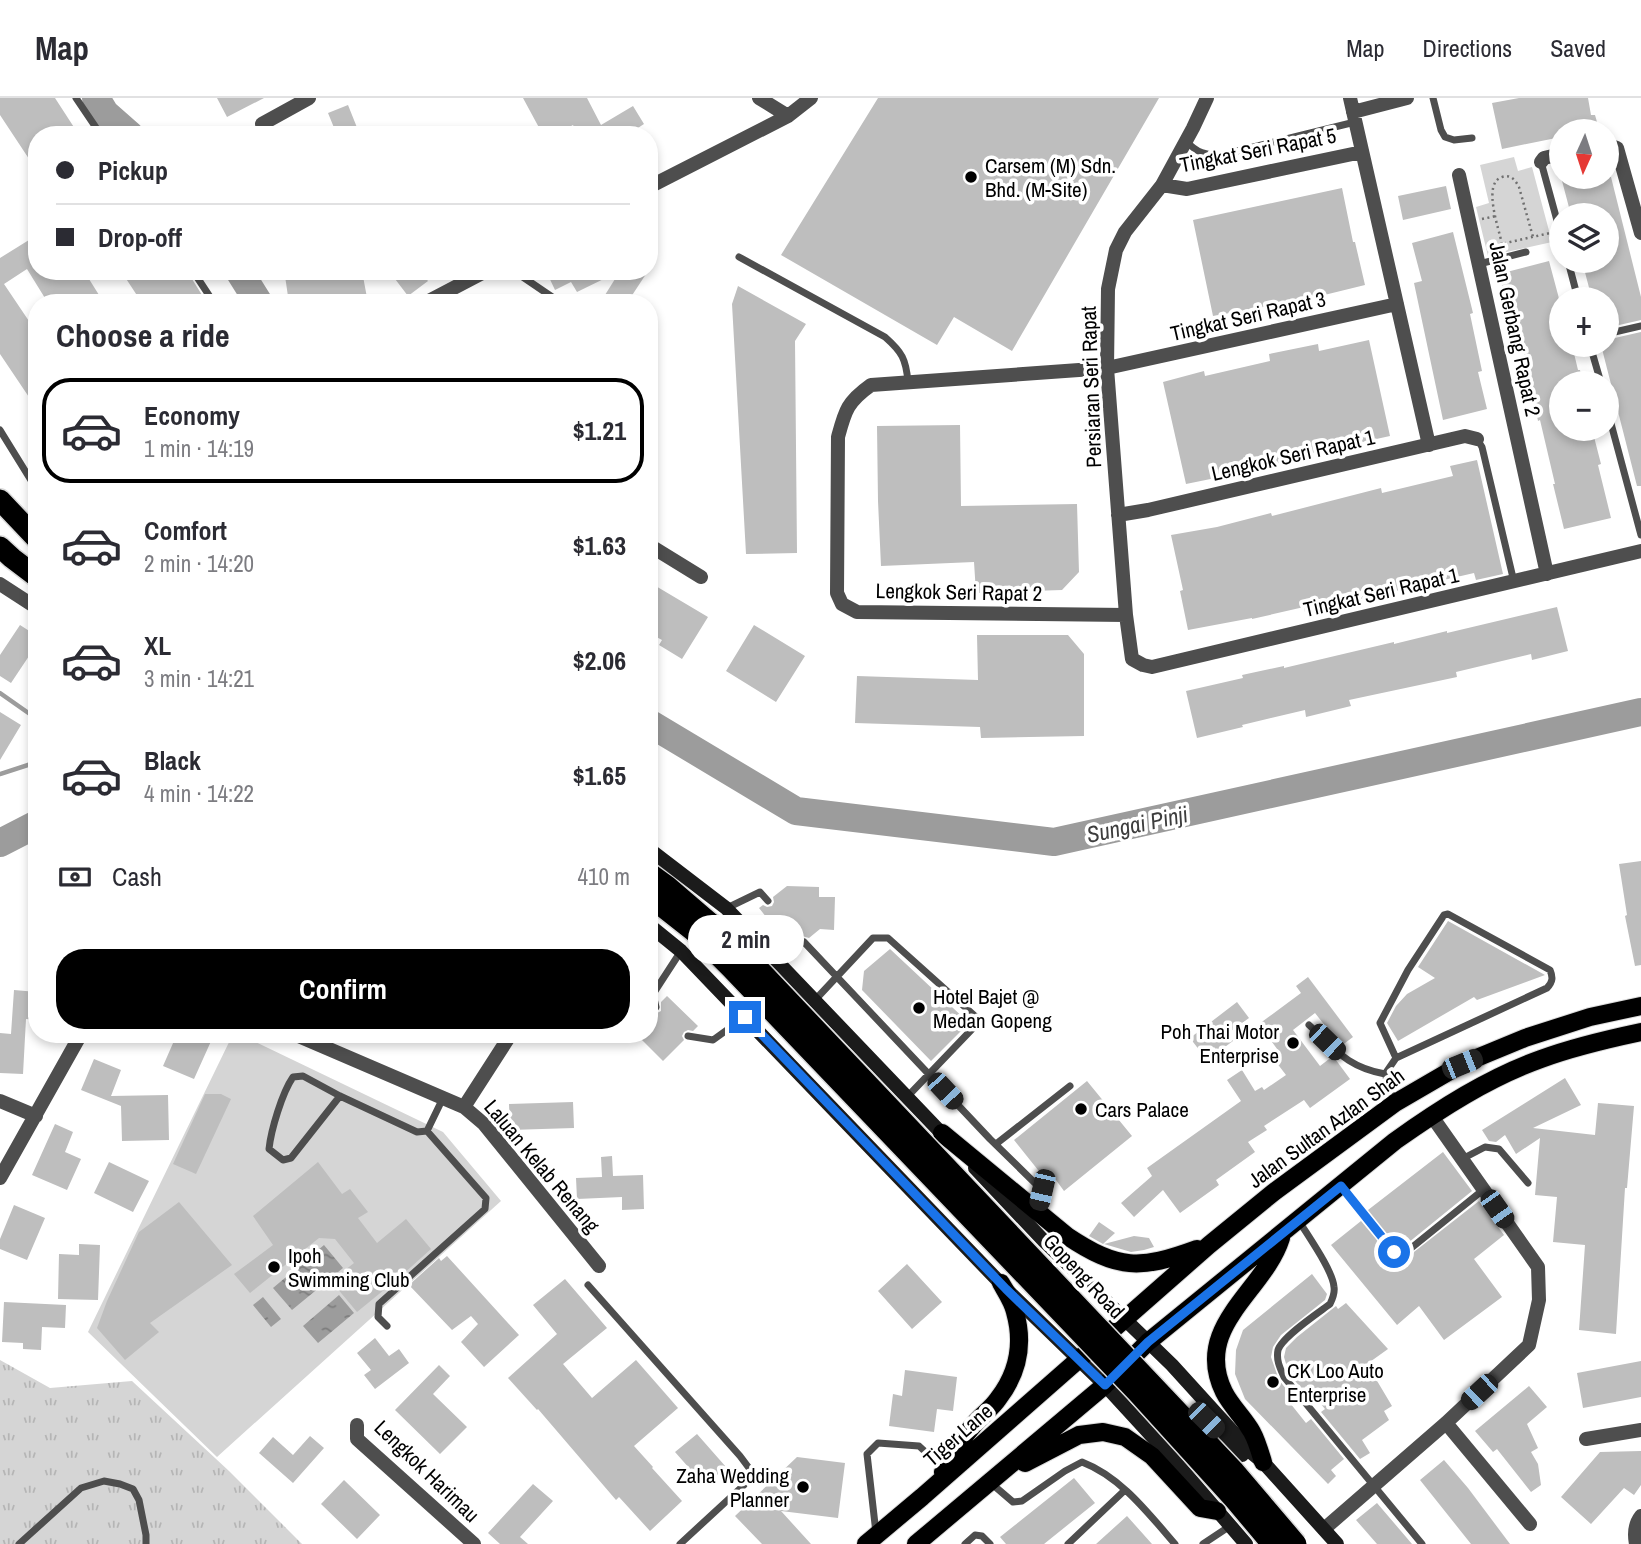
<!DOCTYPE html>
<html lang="en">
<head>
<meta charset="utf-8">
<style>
  body { margin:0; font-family:"Archivo Narrow",sans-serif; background:#f7f7f7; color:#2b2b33; height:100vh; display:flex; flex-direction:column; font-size:26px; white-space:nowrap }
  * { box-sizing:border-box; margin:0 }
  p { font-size:23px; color:#7c7c81 }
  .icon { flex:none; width:38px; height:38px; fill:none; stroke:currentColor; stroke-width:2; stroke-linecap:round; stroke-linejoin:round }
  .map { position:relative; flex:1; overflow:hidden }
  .panel { position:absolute; left:28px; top:196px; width:630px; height:749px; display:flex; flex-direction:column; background:#fff; border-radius:28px; box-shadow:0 4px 10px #0003 }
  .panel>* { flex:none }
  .banner { position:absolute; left:28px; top:28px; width:630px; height:154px; border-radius:28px; box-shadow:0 4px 10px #0003; display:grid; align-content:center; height:154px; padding:0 28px; background:#fff }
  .needle { width:46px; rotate:183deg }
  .buttons { position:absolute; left:1549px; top:21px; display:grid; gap:14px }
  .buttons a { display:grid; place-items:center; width:70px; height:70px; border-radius:50%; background:#fff; box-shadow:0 4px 10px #0003; font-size:35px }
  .end { position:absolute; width:32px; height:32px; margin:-16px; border:9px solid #1a73e8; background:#fff; box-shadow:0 0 0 4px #fff }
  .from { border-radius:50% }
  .bubble { position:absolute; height:49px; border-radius:24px; background:#fff; box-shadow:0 4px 10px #0003; font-size:23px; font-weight:800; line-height:49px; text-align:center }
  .car { position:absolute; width:21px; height:42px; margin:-21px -10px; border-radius:9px; box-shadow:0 0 5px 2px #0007; background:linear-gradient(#222 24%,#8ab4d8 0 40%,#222 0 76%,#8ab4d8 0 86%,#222 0) }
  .banner b { display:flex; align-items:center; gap:24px; height:66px; font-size:26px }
  .banner b+b { border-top:2px solid #e1e1e2 }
  .banner i { width:18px; height:18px; background:#2b2b33 }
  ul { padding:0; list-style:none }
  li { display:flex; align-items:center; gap:21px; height:105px; margin:0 14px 10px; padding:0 14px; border:4px solid transparent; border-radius:28px }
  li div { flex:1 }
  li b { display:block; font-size:26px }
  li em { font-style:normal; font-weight:800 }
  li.active { border-color:#000 }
  li>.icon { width:63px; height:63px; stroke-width:1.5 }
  h2 { padding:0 28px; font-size:32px; line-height:84px }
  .pay { display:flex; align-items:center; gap:18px; height:77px; padding:0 28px; font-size:26px }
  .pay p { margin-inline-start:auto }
  .primary-button { display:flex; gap:14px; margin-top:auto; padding:14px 28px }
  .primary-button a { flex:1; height:80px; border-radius:28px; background:#000; color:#fff; font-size:28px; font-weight:800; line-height:80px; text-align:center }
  header { display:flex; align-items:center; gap:42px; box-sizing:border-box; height:98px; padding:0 35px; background:#fff; border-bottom:2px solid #e1e1e2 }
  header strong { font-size:33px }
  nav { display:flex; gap:38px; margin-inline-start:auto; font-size:24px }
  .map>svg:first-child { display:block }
</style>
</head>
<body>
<header>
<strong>Map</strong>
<nav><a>Map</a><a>Directions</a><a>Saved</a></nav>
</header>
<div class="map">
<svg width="1641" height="1446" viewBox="0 0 1641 1446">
  <defs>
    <pattern id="grass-tufts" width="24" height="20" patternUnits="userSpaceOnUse" patternTransform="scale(1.75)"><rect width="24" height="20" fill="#d5d5d5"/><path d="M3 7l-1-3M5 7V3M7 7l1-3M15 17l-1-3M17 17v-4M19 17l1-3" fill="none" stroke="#b5b5b5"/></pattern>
    <pattern id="water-ripples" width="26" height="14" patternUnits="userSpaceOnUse" patternTransform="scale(1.75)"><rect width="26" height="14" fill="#9c9c9c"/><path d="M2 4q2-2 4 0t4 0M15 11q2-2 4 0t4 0" fill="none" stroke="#7d7d7d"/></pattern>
  </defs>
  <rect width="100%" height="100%" fill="#fff"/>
  <path fill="url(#grass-tufts)" d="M0 1262 50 1290 132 1283 229 1373 302 1446H0Z"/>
  <path fill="#d5d5d5" d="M1514 59 1518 73 1532 69 1552 144 1488 158 1476 109 1489 105 1480 67Z
    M233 936H239L443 1034 501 1103 217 1359 88 1234Z"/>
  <path fill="url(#water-ripples)" d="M324 1147 343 1170 292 1212 273 1190Z
    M339 1197 354 1215 318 1245 303 1228Z
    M263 1199 281 1221 271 1229 253 1207Z"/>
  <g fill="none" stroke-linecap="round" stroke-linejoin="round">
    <path stroke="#9c9c9c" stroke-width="4.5" d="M0 595 37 621
      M0 676 37 664"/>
    <path stroke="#9c9c9c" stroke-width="28" d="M96 0 105 15 130 37
      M239 173 259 205
      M649 625 796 713 1054 744 1641 614
      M0 745 37 726"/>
  </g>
  <path fill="#bebebe" d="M0 0H55L79 37H37V73L0 17Z
    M217 0H264L227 19Z
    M523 0H587L601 27 633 8 644 26 627 37H578L573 27 554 37H543Z
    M878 0H1159L1012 253 954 219 937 247 781 157Z
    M1519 0H1588L1591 17H1595L1599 31 1589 33H1561V39L1502 51 1492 5Z
    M348 7 360 37H337L328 15Z
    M1561 79H1611L1641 199V222L1606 230V201H1592L1582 163H1606V117H1571Z
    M1446 88 1451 111 1403 122 1398 98Z
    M1342 90 1353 144H1355L1365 187 1308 201 1213 218 1193 122Z
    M1453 134 1473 215 1470 216 1482 273 1478 274 1487 311 1443 322 1414 185 1422 183 1412 145Z
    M37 137V173H84L104 205H48L27 171 4 186 37 235V311L0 256V160Z
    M1549 163 1561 208V247H1572L1578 272H1580L1583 285H1561V331H1592L1601 366 1598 367 1611 420 1564 431 1553 386H1555L1540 322 1538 323 1515 213 1509 215 1499 176Z
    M121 173H187L207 205H142Z
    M311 173H362L368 205H344L342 197 318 201 319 205H289L285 178Z
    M389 173H420L428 183 408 198Z
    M546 173H620L577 194 571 184 555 192Z
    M620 173H648L627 205H600Z
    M738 188 806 226 795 243 797 455 746 456 732 206Z
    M1641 234V388H1637L1601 247H1606V242Z
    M1369 242 1390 338 1349 347V346L1283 362 1284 366 1186 386 1163 284 1204 273 1205 278 1270 263 1269 256 1318 246 1319 253Z
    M960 327 961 408 1077 406 1079 474 1062 492 976 495 974 464 881 468 878 403 877 328Z
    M1477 362 1503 476 1476 482 1474 475 1305 514 1304 509 1252 521V520L1188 532 1180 493 1183 492 1171 437 1217 429 1271 415 1272 418 1381 390 1382 395 1453 378 1450 368Z
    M649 484 708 519 682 561 659 547 662 542 649 535Z
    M1557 509 1568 553 1532 562 1531 556 1456 574 1457 579 1349 602 1351 608 1306 619 1305 612 1242 627 1243 629 1197 640 1186 593 1243 580 1242 577 1284 568V570L1394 544V546L1447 533V535Z
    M20 527 37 538V546L11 585 0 578V557Z
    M754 527 805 558 776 604 726 573Z
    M977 537H1068L1084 556V638L981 640 980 629 855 625 857 578 978 582Z
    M0 614 21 627 0 662Z
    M1641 763V867L1635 868 1625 818 1627 817 1619 766Z
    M787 788 819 789V799H835L834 832 820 831 809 840 802 838 798 843 799 848 793 853 759 810 763 807 767 809 772 808 774 804 773 799Z
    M1448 823 1545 877 1477 902 1474 899 1398 943 1387 925 1396 908 1407 896 1435 880 1418 869Z
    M890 851 968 924V926L931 963 862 892 864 873Z
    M1308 879 1353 939 1341 948 1315 915 1293 932 1320 968 1333 958 1350 981 1310 1010 1304 1002 1264 1028 1267 1032 1248 1044 1255 1054 1216 1082 1219 1087 1180 1115 1163 1092 1134 1119 1121 1105 1152 1078 1147 1070 1241 1003 1227 982 1242 972 1255 993 1262 989 1264 992 1286 977 1273 960 1280 955 1259 926 1301 895 1296 888Z
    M14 892 37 894V922L26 921 23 976 0 975V935L11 936Z
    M667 898 698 928 693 933 688 932 684 934 682 938 684 942 663 963 636 936H649V916L652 913 657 915 661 913V904Z
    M1237 904 1249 920 1227 936 1233 943 1218 954 1214 949 1203 957 1190 940Z
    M177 936H202L212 941 194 981 163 968Z
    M94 961 121 972 111 998 168 997 169 1042 122 1043 121 1008 81 992Z
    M1565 980 1581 1007 1533 1030 1595 1037 1598 1005 1634 1008 1627 1090H1625L1616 1236 1579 1232 1585 1147 1553 1144 1557 1099 1535 1097 1540 1040 1516 1056 1505 1037 1496 1044 1489 1043 1482 1032Z
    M1087 983 1132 1038 1064 1093 1056 1082 1050 1087 1014 1042Z
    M205 996H221L231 1001 196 1076 173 1066Z
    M573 1004 574 1030 510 1032 509 1006Z
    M55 1026 73 1034 65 1054 81 1061 67 1092 32 1077Z
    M1443 1054 1472 1093 1403 1149 1397 1148 1368 1112Z
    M612 1058 613 1078 643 1077 644 1111 622 1112V1099L577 1101 576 1080 602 1079 601 1059Z
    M109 1064 149 1083 133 1114 94 1095Z
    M318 1064 342 1096 350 1091 368 1114 358 1120 377 1145 406 1121 431 1151 401 1178 357 1214 331 1183 354 1165 335 1141 319 1140 250 1195 234 1176 273 1147 253 1118Z
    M1479 1103 1504 1137 1474 1161 1502 1199 1444 1242 1419 1208 1397 1227 1331 1147 1361 1123 1390 1158 1405 1161Z
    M179 1104 232 1167 150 1225 159 1234 125 1262 97 1230 107 1203 139 1134Z
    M14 1107 45 1120 27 1162 0 1151V1141Z
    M1099 1124 1115 1135 1103 1146 1089 1138Z
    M1134 1138 1149 1140 1154 1149 1144 1152 1131 1154 1104 1146Z
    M79 1146 100 1147 98 1202 58 1201 59 1156 79 1157Z
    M447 1158 519 1237 484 1269 461 1244 478 1226 471 1218 452 1232 409 1187 439 1160 441 1163Z
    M907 1166 942 1204 912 1231 878 1193Z
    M1312 1176 1327 1196 1325 1202 1281 1237 1273 1249 1271 1259 1279 1282 1294 1301 1290 1305 1306 1325 1311 1321 1344 1361 1331 1372 1336 1378 1328 1386 1245 1301 1235 1276 1236 1252 1243 1232Z
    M565 1181 607 1230 563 1266 574 1279 592 1300 636 1262 678 1310 634 1348 653 1369 652 1370 682 1403 650 1433 619 1399 616 1402 538 1311 537 1312 508 1280 557 1236 533 1207Z
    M4 1204 66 1207 65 1230 42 1229 41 1252 23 1251V1245L2 1244Z
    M1346 1205 1388 1251 1367 1266 1392 1308 1384 1313 1389 1322 1362 1342 1370 1355 1360 1361 1321 1314 1325 1311 1306 1288 1303 1292 1289 1276 1284 1259 1286 1250 1297 1239 1336 1208 1338 1211Z
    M375 1240 389 1258 399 1251 409 1265 375 1291 364 1277 371 1272 357 1255Z
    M1641 1263V1299L1583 1310 1577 1275Z
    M439 1267 450 1278 433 1296 467 1329 440 1356 395 1312Z
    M905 1272 957 1279 953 1313 937 1311 934 1334 889 1328 893 1296 902 1298Z
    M1529 1288 1547 1309 1527 1326 1538 1350 1531 1354 1538 1366 1541 1387 1531 1394 1497 1351 1493 1354 1475 1333Z
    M697 1336 726 1369 705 1388 675 1354Z
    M310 1338 324 1350 293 1385 259 1355 273 1339 293 1357Z
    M1641 1353V1387L1634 1397 1624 1390 1591 1426 1561 1399 1600 1354Z
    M797 1359 845 1365 838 1420 781 1413 811 1446H762L735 1418Z
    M1444 1362 1468 1390 1510 1446H1471L1420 1382Z
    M1074 1380 1095 1405 1044 1446H1006L1000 1439Z
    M344 1382 380 1417 357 1441 321 1406Z
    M533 1386 553 1403 520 1439 528 1446H500L488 1435Z
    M1377 1405 1412 1446H1377L1356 1422Z
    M1127 1418 1152 1446H1096Z"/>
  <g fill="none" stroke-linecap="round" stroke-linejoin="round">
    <g stroke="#dbdbdb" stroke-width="20">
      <path id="primary" d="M942 1035 1067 1138C1118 1172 1140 1172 1197 1151
        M1263 1364C1260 1354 1257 1343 1252 1334 1244 1320 1231 1308 1224 1294 1192 1228 1264 1194 1281 1140
        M1025 1365 1079 1337 1103 1334 1125 1339 1152 1358 1200 1410 1217 1413
        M943 1374C951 1357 963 1339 976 1324 983 1316 992 1310 998 1301 1018 1275 1024 1246 1015 1214 1013 1204 1006 1194 1001 1185
        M866 1446 922 1399 1209 1147 1274 1094 1395 1005 1462 966 1525 940 1590 919 1641 908
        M916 1446 1105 1287 1148 1244 1395 1043C1440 1011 1488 980 1541 961 1573 949 1608 941 1641 934"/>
    </g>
    <g stroke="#dbdbdb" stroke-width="24">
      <path id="highway" d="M0 402 37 441
        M0 449 12 460 37 479
        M649 775 667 788 710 825
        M649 798 696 835"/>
    </g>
    <path stroke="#707070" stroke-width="2.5" stroke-dasharray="2 3.5" stroke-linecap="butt" d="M1482 121 1496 118
      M1502 146C1499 131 1482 85 1502 79 1511 76 1515 82 1519 89L1533 139
      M1488 149 1550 135"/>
    <path stroke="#4e4e4e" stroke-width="7" d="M76 0 101 37
      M1433 0 1441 32 1445 39 1454 42 1472 40
      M1186 43C1196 54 1206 58 1221 57L1355 24
      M1541 64 1561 137
      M739 159 885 239C902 254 906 261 908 284
      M1568 163 1578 201
      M1479 166 1526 154
      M193 173 214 205
      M514 173 561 205
      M1606 236 1641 228
      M1590 247 1601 285
      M1606 307 1641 437
      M0 332 37 392
      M1477 341 1482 349 1514 484
      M727 810 760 794 768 803
      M804 844 990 1041 1042 1092 1038 1111
      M815 902 873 840H888L975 918 976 927 907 999
      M656 909 653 896 681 853
      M1309 927C1336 952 1347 969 1385 976
      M688 938 713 942 745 919
      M340 998 291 1060 283 1062 269 1051C271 1032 282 995 293 979L303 978 340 998 417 1034 427 1033 443 1000
      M1394 1003 1385 976 1396 960 1547 890C1553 884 1553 879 1550 872L1448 816 1444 817 1408 872 1380 925 1396 960
      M996 1046 1070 988
      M1462 1061 1485 1049 1499 1051 1528 1085
      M1342 1089 1394 1154 1405 1155 1483 1092
      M1299 1123C1308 1138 1333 1173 1334 1189 1335 1195 1333 1200 1330 1206 1318 1215 1282 1239 1278 1252 1276 1262 1280 1270 1284 1279L1422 1446
      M588 1187 740 1358 752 1374 744 1387 680 1446
      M387 1228 378 1219 379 1206 485 1111 486 1100 427 1033
      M992 1386 1013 1404 1022 1403 1065 1373 1082 1364C1121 1379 1148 1415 1175 1446
      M876 1435 867 1356 878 1345 919 1348 944 1371
      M19 1446 81 1390 104 1383 120 1386 133 1391 139 1402 146 1437V1446
      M965 1446 975 1437 982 1438 990 1446
      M1068 1446 1125 1392
      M1203 1446 1230 1428"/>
    <path stroke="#4e4e4e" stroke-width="14" d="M759 0 788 18
      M1207 0 1193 30 1162 87 1125 134 1116 152 1108 191 1107 270 1126 517 1132 561 1143 567 1152 569 1641 453
      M1350 0 1429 347
      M1353 14 1407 0
      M262 26 309 0
      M1606 46 1617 50 1641 135
      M1541 64 1544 60 1561 56
      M1459 77 1547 476
      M1162 87 1187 91 1362 54
      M649 89 788 18 811 0
      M425 205 486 173
      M1118 417 1148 412 1465 338 1477 341
      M649 447 701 479
      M0 486 37 510
      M1126 517 857 514 842 506 837 495 838 339C845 313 847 304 871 287L1107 270 1397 206
      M294 936 464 1009 484 1026 599 1168
      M0 1003 36 1018
      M464 1009 511 936
      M0 1080 81 936
      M1446 1325 1530 1426
      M357 1327V1341L474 1446
      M1586 1341 1641 1332
      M1324 1431 1446 1325 1529 1247 1539 1202 1538 1169 1431 1017
      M1636 1446C1634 1436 1634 1427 1641 1418"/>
    <path stroke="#1b1b1b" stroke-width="14" d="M649 751 726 810 949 1043
      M649 827 681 853 1006 1191 1105 1287 1172 1360 1246 1446
      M975 1070 1044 1143 1172 1267 1252 1355 1263 1364 1337 1446
      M1183 1323 1188 1320 1206 1322 1242 1357"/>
    <use href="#primary" stroke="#000" stroke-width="18"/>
    <use href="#highway" stroke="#000" stroke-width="21"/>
    <g stroke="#dbdbdb" stroke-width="24" stroke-linecap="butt">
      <path id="highway-bridge" d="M710 825 753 865 1234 1373 1296 1446
        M696 835 731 870 1136 1293 1235 1402 1272 1446"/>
    </g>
    <use href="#highway-bridge" stroke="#000" stroke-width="21"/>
  </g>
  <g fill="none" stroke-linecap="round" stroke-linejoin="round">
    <path stroke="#1a73e8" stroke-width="9" d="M745 919 1006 1191 1105 1287 1148 1244 1341 1088 1394 1154"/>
  </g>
  <g fill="#000" stroke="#fff" stroke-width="2.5">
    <circle cx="971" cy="79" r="7"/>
    <circle cx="919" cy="910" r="7"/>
    <circle cx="1293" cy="945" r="7"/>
    <circle cx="1081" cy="1011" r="7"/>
    <circle cx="274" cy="1169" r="7"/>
    <circle cx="1273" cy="1284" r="7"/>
    <circle cx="803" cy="1389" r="7"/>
  </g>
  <g text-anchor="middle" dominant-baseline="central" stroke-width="7" stroke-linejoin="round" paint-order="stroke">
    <g font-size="21" fill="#000" stroke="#fff">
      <text transform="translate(1258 52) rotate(-11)">Tingkat Seri Rapat 5</text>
      <text transform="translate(1248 218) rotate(-13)">Tingkat Seri Rapat 3</text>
      <text transform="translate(1515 231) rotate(78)">Jalan Gerbang Rapat 2</text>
      <text transform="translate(1091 289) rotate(-92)">Persiaran Seri Rapat</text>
      <text transform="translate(1293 357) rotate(-13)">Lengkok Seri Rapat 1</text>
      <text transform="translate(959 494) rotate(1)">Lengkok Seri Rapat 2</text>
      <text transform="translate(1381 494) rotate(-13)">Tingkat Seri Rapat 1</text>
      <text transform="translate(1326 1030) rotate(-36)">Jalan Sultan Azlan Shah</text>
      <text transform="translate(542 1068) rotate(50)">Laluan Kelab Renang</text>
      <text transform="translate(1084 1178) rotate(47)">Gopeng Road</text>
      <text transform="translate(958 1337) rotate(-41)">Tiger Lane</text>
      <text transform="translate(427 1373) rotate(44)">Lengkok Harimau</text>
    </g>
    <g font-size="21" fill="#000" stroke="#fff" text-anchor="start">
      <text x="985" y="67">Carsem (M) Sdn.<tspan x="985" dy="24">Bhd. (M-Site)</tspan></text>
      <text x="933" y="898">Hotel Bajet @<tspan x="933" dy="24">Medan Gopeng</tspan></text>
      <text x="1279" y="933" text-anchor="end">Poh Thai Motor<tspan x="1279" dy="24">Enterprise</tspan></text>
      <text x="1095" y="1011">Cars Palace</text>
      <text x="288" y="1157">Ipoh<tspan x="288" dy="24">Swimming Club</tspan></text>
      <text x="1287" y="1272">CK Loo Auto<tspan x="1287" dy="24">Enterprise</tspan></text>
      <text x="789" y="1377" text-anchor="end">Zaha Wedding<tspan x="789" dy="24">Planner</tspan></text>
    </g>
    <g font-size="23" font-style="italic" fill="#3d3d3d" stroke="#fff">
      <text transform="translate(1137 726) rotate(-12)">Sungai Pinji</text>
    </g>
  </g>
</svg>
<div class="buttons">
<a><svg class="needle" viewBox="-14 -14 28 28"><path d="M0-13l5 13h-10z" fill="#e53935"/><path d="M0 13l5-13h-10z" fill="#7c7c81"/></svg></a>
<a><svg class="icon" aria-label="layers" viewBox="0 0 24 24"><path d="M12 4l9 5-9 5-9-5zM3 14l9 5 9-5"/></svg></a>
<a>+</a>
<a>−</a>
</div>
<i class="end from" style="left:1394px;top:1154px"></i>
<i class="end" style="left:745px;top:919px"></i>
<div class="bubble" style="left:688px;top:817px;width:116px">2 min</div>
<i class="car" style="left:1327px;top:944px;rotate:134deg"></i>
<i class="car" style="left:1462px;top:966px;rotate:68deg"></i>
<i class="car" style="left:945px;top:993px;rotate:137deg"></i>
<i class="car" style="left:1042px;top:1092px;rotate:193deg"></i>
<i class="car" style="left:1497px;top:1111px;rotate:145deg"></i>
<i class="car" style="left:1479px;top:1294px;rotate:227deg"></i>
<i class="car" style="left:1206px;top:1322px;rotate:135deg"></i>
<div class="banner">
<b><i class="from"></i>Pickup</b>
<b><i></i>Drop-off</b>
</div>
<section class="panel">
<h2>Choose a ride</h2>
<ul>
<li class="active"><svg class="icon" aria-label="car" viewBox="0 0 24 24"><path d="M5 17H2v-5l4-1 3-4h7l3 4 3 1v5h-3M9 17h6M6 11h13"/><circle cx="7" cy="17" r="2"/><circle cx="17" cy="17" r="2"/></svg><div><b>Economy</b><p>1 min · 14:19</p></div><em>$1.21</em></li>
<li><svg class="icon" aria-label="car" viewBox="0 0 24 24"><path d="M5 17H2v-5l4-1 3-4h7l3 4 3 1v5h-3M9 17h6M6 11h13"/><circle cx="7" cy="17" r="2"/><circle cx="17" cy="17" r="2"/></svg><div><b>Comfort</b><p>2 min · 14:20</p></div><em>$1.63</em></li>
<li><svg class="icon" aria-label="car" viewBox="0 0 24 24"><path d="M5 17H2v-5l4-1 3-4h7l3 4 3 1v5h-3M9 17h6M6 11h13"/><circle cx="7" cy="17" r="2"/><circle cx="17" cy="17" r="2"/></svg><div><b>XL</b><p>3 min · 14:21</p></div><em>$2.06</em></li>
<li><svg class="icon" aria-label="car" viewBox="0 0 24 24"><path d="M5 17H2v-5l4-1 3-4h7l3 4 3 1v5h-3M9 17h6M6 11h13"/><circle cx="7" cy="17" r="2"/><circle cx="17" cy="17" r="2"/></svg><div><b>Black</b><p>4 min · 14:22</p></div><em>$1.65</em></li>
</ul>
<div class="pay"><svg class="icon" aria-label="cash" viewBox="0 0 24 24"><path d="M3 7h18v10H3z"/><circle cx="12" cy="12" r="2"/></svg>Cash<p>410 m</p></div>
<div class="primary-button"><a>Confirm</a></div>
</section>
</div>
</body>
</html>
